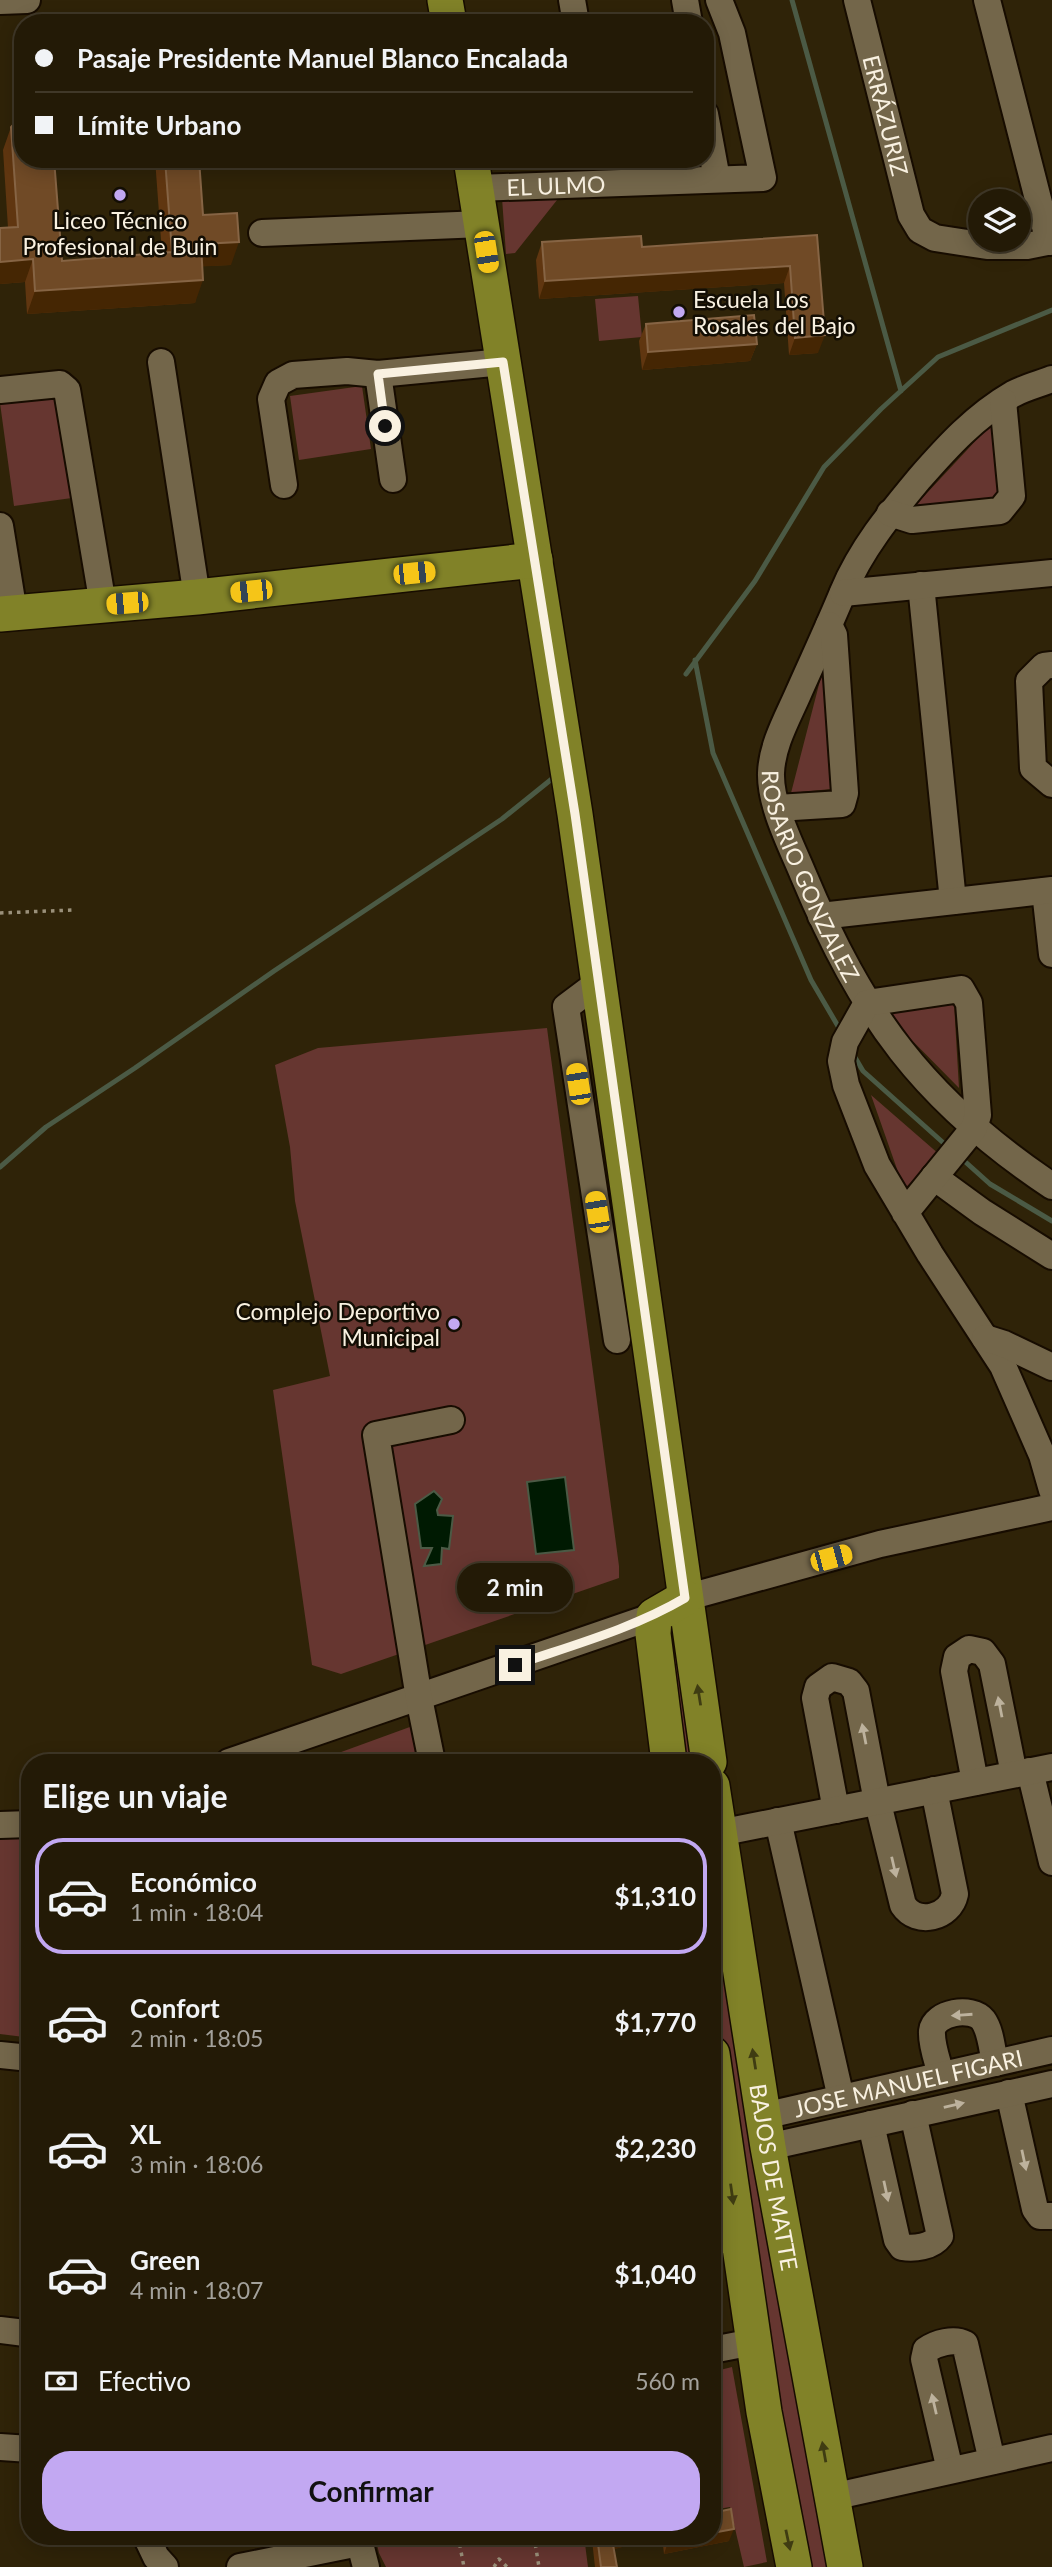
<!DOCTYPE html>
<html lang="es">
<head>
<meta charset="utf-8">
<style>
  body { margin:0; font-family:Lato,sans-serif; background:#2b2310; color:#f1f3f6; height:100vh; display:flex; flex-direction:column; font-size:26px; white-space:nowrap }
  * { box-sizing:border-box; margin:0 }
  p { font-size:23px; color:#a3a19b }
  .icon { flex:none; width:38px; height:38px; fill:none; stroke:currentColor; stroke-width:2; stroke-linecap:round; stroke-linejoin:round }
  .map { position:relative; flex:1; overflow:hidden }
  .sheet { position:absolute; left:21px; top:1754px; width:700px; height:791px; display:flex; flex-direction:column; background:#231a06; border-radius:28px; box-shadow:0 4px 18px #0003,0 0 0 2px #403828 }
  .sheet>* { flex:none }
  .top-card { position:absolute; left:14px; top:14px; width:700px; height:154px; border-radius:28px; box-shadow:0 4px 18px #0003,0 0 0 2px #403828; display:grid; align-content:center; height:154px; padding:0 21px; background:#231a06 }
  .controls { position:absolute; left:968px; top:189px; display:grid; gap:14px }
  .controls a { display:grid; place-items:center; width:63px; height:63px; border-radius:50%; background:#231a06; box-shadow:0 4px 18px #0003,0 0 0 2px #403828; font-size:35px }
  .end { position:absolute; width:32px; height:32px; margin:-16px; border:9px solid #f9f1e1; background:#111; box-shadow:0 0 0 4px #111 }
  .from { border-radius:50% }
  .bubble { position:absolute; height:49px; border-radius:24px; background:#231a06; box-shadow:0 4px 18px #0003,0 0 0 2px #403828; font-size:23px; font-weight:700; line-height:49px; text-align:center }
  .car { position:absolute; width:21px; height:42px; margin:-21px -10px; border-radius:9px; box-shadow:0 0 5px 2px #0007; background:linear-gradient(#f5c518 24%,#345 0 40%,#f5c518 0 76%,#345 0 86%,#f5c518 0) }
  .top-card b { display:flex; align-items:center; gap:24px; height:66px; font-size:26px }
  .top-card b+b { border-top:2px solid #403828 }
  .top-card i { width:18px; height:18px; background:#f1f3f6 }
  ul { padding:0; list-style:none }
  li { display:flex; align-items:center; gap:21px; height:116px; margin:0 14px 10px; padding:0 7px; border:4px solid transparent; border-radius:28px }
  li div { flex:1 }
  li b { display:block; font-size:26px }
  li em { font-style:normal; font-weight:700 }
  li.current { border-color:#c2a8f2 }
  li>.icon { width:63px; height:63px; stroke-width:1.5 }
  h2 { padding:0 21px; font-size:32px; line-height:84px }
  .pay { display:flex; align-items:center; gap:18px; height:77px; padding:0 21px; font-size:26px }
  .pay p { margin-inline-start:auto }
  .cta { display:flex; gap:14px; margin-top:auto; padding:14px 21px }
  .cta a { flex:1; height:80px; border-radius:28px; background:#c2a8f2; color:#111; font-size:28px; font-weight:700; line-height:80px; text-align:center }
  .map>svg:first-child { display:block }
</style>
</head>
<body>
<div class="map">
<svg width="1052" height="2567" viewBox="0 0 1052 2567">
  <rect width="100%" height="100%" fill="#2f2308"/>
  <path fill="#663630" d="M561 195 515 253 506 254 502 198Z
    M638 296 642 337 599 341 595 299Z
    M362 386 371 449 299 460 290 396Z
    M64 394 79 497 14 506 0 403Z
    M994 421 998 497 913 508Z
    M824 665 831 789 791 793Z
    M954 1003 959 1088 886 1014Z
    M547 1028 619 1566V1578L341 1674 312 1665 273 1390 330 1376 295 1201 290 1147 275 1065 318 1048Z
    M871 1095 940 1155 904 1189Z
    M683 1654 700 1762H678L664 1659Z
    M418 1724 426 1762H322V1759Z
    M30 1833V2009L24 2037 0 2034V1840Z
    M712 1837 836 2567H801L723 2086 712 2006Z
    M732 2367 767 2562 744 2567 730 2507 712 2510V2454L722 2451 712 2390V2372Z
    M375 2536H584L588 2567H386L379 2553Z"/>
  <path fill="#001a02" stroke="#4b5a45" stroke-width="2" d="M565 1477 574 1550 536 1554 527 1482Z
    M434 1491 442 1499 437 1510 438 1515 453 1516 449 1549 442 1548 441 1564 424 1566 432 1548H421L415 1504Z"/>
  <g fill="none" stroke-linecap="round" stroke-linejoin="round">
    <path stroke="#4b5a45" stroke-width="5" d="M792 0 901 391
      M695 660 713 753 811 980 842 1033
      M686 674 755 581 824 467 881 409 938 357 1052 310
      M853 1054 863 1071 948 1147
      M961 1158 990 1184 1052 1221
      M0 1167 46 1127 135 1068 274 971 502 819 553 778"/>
    <g stroke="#170c00" stroke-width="30">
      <g id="minor">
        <path d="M572 0 576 23"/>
        <path d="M685 0 689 23"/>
        <path id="s1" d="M857 0 911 215 920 230 935 238 987 246H1027L1052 241"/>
        <path d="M987 0 1049 242"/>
        <path d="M0 1 27 0"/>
        <path d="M705 114 717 179"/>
        <path id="s2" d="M476 188 763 178 732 33 719 0"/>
        <path d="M262 233 482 224"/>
        <path d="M161 362 197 597"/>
        <path d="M378 374 393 479"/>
        <path id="s3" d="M1052 379C1039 384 1024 388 1013 394 975 416 947 447 919 479 889 515 861 549 843 592 829 626 813 660 798 694 787 719 772 745 771 773 770 805 791 845 803 874 862 1015 923 1100 1052 1186"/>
        <path d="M0 390 60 384 67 390 103 605"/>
        <path d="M284 485 271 399 278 383 293 375 347 371 378 374 503 362"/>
        <path d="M890 513 912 520 1000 511 1012 496 1003 401"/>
        <path d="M0 526 14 613"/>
        <path d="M921 585 953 901"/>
        <path d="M843 593 1052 573"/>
        <path d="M1052 665 1044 666 1029 681 1033 768 1052 784"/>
        <path d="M777 808 842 804 845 793 834 635 829 625"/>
        <path d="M1045 891 1052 954"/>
        <path d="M821 916 1052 890"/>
        <path d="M598 983 566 1007 617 1340"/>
        <path d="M934 1177 982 1212 1052 1256"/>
        <path d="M905 1213 974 1128 978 1115 969 1003 961 989 867 1003 845 1042 841 1061 846 1085 877 1165 930 1254 1003 1366 1042 1455 1052 1490"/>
        <path d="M985 1338 1004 1344 1052 1367"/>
        <path d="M685 1598 880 1544 1052 1507"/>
        <path d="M229 1762 654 1616"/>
        <path d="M432 1762 419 1698 376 1435 451 1420"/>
        <path d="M1030 1771 1052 1862"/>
        <path d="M975 1782 954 1671 957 1657 969 1649 983 1652 992 1664 1014 1774"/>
        <path d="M836 1810 815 1698 818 1687 832 1677 849 1682 856 1691 875 1791 903 1905C917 1926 950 1918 955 1894L934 1790"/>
        <path d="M778 1821 841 2098"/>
        <path d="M0 1825 30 1824"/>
        <path d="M719 1833 1052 1767"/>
        <path d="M0 2055 30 2058"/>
        <path d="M941 2075C938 2062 931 2045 932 2031 934 2012 972 2006 983 2020 991 2031 992 2050 995 2063"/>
        <path d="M1009 2093 1035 2209 1040 2216H1052"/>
        <path id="s4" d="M763 2116 1052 2050"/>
        <path d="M871 2124 897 2240 902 2247C914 2249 932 2247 940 2236L913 2114"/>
        <path d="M768 2147 1052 2084"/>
        <path d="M712 2242 738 2237"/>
        <path d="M0 2330 25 2333"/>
        <path d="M712 2350 753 2342"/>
        <path d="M0 2447 30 2449"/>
        <path d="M950 2470 924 2359 926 2350C936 2343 954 2338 965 2344L992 2461"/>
        <path d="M832 2497 1052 2448"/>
        <path d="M146 2536 156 2557 165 2567"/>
        <path d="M358 2536 366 2567"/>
        <path d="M240 2567 359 2543"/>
      </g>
    </g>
    <g stroke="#170c00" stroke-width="38">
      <g id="major">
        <path d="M445 0 449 23"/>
        <path d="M471 159 575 814 709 1762"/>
        <path d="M0 614 197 597 535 560"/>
        <path d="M669 1762 653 1634 654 1616 685 1598"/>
        <path id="s5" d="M712 1786 768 2147 845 2567"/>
        <path d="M712 2054 764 2412 794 2567"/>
      </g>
    </g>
    <path stroke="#9a907a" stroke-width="3.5" stroke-dasharray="3.5 5" stroke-linecap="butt" d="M0 913 73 910
      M458 2536 464 2567
      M534 2536 539 2567
      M494 2567 499 2559 507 2567"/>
    <use href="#minor" stroke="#73664a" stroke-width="26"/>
    <use href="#major" stroke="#818228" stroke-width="35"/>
  </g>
  <path fill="#603610" d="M11 127 54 161 62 261 162 253 155 159H199L203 215 231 265 202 266 195 303 27 314 25 282 0 284V228H8L3 150Z
    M817 235 818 353 789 355 784 283 539 299 536 260 542 242 642 247Z
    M646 324 757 344 750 361 642 370 639 341Z
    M593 2536H640L637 2543 614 2549 617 2567H595L592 2540Z
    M662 2536H712L729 2541 664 2554Z"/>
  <path fill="#452603" d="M239 242 231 265 193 267 201 244Z
    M33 259 25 282 0 284V262Z
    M790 266 784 283 539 299 545 281Z
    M203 280 195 303 27 314 35 291Z
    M825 335 818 353 789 355 795 338Z
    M757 344 750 361 642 370 648 352Z
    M718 2418 712 2435V2420Z
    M734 2529 729 2541 664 2554 668 2542 701 2536H712V2533Z
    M625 2536H640L637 2543 608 2551 612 2539Z"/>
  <path fill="#704a26" stroke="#866444" stroke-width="2" d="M23 114V159H54L62 261 172 252 165 159H199L203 215 237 213 239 242 201 244 203 280 35 291 33 259 0 262V228L18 227 11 127Z
    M817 235 825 335 795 338 790 266 545 281 542 242 641 236 642 247Z
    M754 315 757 344 648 352 646 324Z
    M717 2400 718 2418 712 2420V2401Z
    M731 2509 734 2529 712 2533V2513Z
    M597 2536H625L612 2539 617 2567H601Z
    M667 2536H701L668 2542Z"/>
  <defs><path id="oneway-solid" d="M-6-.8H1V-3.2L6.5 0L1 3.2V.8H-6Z" transform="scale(1.75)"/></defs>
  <g fill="#3f3c12">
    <use href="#oneway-solid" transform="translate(699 1695) rotate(-99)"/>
    <use href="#oneway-solid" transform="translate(754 2059) rotate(-99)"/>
    <use href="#oneway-solid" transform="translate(732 2194) rotate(82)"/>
    <use href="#oneway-solid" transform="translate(824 2452) rotate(-100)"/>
    <use href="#oneway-solid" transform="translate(788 2540) rotate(78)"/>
  </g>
  <g fill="#bdb29d">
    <use href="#oneway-solid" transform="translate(1000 1707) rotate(-101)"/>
    <use href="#oneway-solid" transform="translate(864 1734) rotate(-101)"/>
    <use href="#oneway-solid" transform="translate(894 1867) rotate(77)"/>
    <use href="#oneway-solid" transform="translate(962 2015) rotate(176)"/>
    <use href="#oneway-solid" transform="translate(954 2105) rotate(-13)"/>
    <use href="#oneway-solid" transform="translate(1024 2160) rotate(78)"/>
    <use href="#oneway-solid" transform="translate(886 2191) rotate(78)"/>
    <use href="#oneway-solid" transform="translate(934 2404) rotate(-103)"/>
  </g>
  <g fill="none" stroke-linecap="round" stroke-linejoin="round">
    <path stroke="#f9f1e1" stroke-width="9" d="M385 426 378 374 503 362 575 814 685 1598C632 1629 573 1645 515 1665"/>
  </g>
  <g fill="#c2a8f2" stroke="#130e04" stroke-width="2.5">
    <circle cx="120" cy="195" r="7"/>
    <circle cx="679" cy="312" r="7"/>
    <circle cx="454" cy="1324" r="7"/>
  </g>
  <g text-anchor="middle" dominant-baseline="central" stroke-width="5" stroke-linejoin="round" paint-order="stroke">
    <g font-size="23" fill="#f9f1e1" stroke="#130e04">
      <text stroke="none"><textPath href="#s1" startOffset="119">ERRÁZURIZ</textPath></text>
      <text stroke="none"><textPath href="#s2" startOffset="80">EL ULMO</textPath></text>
      <text stroke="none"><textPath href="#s3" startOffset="612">ROSARIO GONZALEZ</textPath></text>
      <text stroke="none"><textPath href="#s4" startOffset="149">JOSE MANUEL FIGARI</textPath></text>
      <text stroke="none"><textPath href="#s5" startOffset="396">BAJOS DE MATTE</textPath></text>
    </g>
    <g font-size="23" fill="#f9f1e1" stroke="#130e04">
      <text x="120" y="220">Liceo Técnico<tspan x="120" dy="26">Profesional de Buin</tspan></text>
      <text x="693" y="299" text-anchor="start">Escuela Los<tspan x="693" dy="26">Rosales del Bajo</tspan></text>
      <text x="440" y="1311" text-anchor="end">Complejo Deportivo<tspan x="440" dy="26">Municipal</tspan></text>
    </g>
  </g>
</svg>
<div class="controls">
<a><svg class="icon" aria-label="layers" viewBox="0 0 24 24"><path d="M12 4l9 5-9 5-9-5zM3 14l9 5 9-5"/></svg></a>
</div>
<i class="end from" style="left:385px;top:426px"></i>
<i class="end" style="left:515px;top:1665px"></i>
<div class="bubble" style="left:457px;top:1563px;width:116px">2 min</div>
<i class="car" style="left:486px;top:252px;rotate:171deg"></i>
<i class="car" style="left:414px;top:573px;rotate:84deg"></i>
<i class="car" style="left:251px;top:591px;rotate:264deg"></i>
<i class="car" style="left:127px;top:603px;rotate:265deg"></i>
<i class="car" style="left:578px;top:1084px;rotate:351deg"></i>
<i class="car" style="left:597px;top:1212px;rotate:351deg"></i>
<i class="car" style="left:831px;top:1558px;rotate:75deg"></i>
<div class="top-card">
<b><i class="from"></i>Pasaje Presidente Manuel Blanco Encalada</b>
<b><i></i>Límite Urbano</b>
</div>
<section class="sheet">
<h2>Elige un viaje</h2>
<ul>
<li class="current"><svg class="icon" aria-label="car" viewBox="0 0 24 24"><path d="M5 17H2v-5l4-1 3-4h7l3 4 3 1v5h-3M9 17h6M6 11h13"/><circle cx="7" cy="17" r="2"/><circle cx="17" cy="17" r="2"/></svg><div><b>Económico</b><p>1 min · 18:04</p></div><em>$1,310</em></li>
<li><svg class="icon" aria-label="car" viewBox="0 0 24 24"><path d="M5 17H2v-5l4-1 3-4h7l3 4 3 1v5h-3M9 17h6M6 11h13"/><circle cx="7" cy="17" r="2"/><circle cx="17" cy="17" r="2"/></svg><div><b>Confort</b><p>2 min · 18:05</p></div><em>$1,770</em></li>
<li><svg class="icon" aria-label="car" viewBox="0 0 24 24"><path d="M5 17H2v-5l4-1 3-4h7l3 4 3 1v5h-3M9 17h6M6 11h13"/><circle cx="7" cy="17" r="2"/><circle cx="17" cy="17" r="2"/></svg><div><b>XL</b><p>3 min · 18:06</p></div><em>$2,230</em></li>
<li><svg class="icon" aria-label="car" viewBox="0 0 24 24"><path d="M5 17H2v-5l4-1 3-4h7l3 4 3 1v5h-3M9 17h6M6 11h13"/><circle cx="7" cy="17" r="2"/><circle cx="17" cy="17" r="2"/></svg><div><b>Green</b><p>4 min · 18:07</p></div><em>$1,040</em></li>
</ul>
<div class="pay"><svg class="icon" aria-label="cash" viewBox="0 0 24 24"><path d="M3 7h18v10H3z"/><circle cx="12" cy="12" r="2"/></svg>Efectivo<p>560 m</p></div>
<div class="cta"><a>Confirmar</a></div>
</section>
</div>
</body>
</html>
